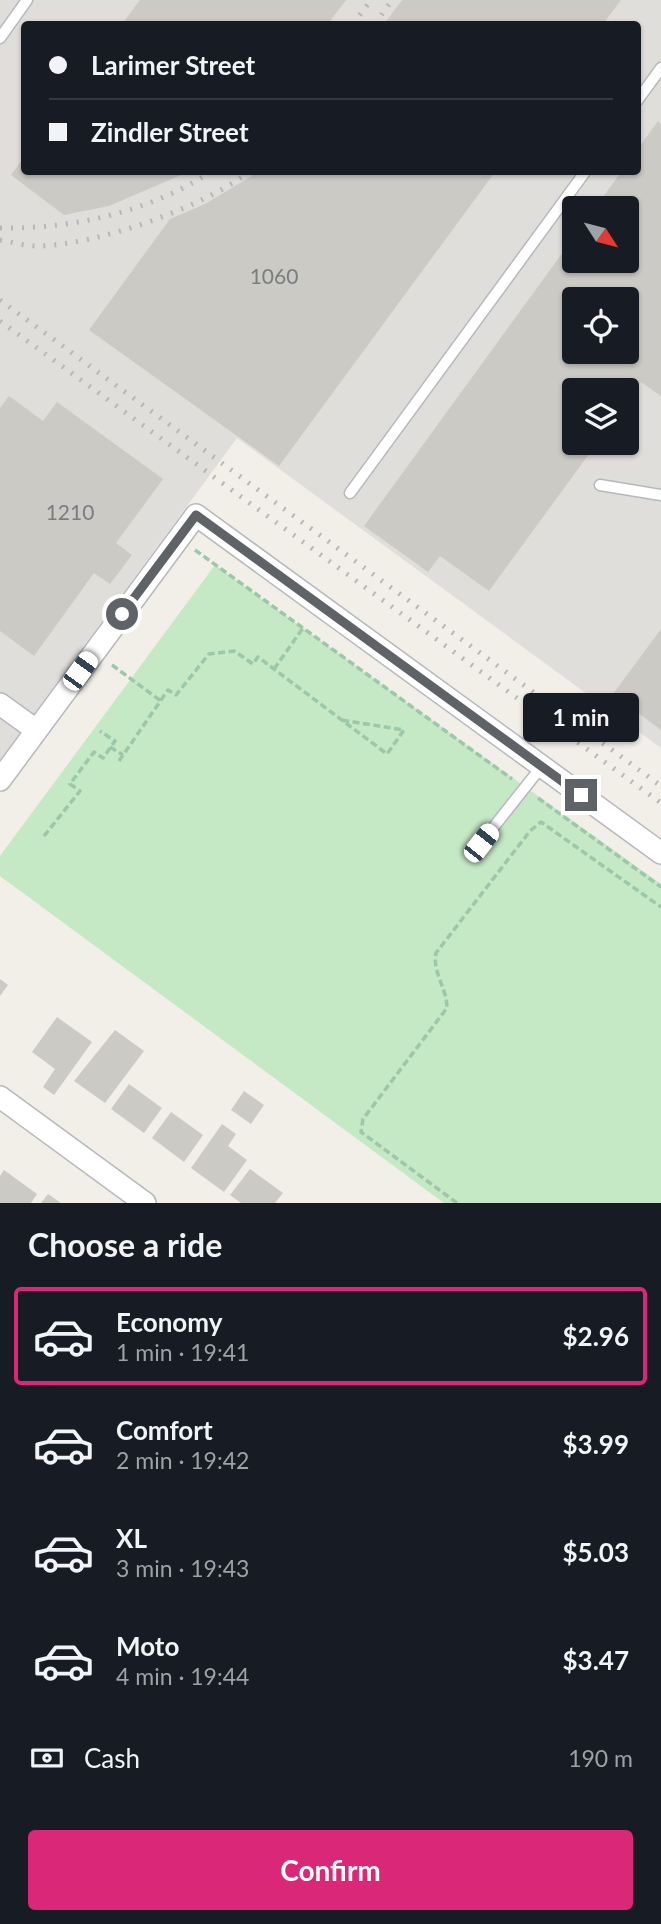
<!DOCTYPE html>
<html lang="en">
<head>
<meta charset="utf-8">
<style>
  body { margin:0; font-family:Lato,sans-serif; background:#20242c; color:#f1f3f6; height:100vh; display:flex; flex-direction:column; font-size:26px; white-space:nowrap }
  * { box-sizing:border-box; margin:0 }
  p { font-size:23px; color:#9ea1a6 }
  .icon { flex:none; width:38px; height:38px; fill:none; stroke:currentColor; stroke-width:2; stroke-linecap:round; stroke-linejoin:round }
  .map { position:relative; height:1203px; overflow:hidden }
  .panel { display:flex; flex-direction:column; background:#171b24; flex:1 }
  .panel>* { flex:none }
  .hud { position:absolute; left:21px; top:21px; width:620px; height:154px; border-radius:7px; box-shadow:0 2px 5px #0004; display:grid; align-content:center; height:154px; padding:0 28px; background:#171b24 }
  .needle { width:46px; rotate:126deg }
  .buttons { position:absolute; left:562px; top:196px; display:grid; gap:14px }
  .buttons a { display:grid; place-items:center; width:77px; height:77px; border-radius:7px; background:#171b24; box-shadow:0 2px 5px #0004; font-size:35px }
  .end { position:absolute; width:32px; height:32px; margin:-16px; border:9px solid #5f6368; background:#fff; box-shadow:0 0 0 4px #fff }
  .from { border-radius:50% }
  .bubble { position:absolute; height:49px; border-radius:7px; background:#171b24; box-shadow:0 2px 5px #0004; font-size:23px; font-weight:700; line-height:49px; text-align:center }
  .car { position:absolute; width:21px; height:42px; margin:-21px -10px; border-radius:9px; box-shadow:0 0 5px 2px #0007; background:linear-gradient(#fff 24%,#345 0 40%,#fff 0 76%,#345 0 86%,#fff 0) }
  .hud b { display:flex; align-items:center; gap:24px; height:66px; font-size:26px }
  .hud b+b { border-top:2px solid #363941 }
  .hud i { width:18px; height:18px; background:#f1f3f6 }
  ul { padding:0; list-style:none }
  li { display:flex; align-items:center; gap:21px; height:98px; margin:0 14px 10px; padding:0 14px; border:4px solid transparent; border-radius:7px }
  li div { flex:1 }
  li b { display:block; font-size:26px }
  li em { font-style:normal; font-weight:700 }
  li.on { border-color:#db2777 }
  li>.icon { width:63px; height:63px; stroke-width:1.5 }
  h2 { padding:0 28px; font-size:32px; line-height:84px }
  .pay { display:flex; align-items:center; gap:18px; height:77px; padding:0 28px; font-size:26px }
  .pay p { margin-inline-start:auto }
  .action { display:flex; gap:14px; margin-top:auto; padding:14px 28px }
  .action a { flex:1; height:80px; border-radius:7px; background:#db2777; color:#fff; font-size:28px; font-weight:700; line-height:80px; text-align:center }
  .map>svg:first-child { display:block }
</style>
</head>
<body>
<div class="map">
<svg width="661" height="1203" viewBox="0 0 661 1203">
  <rect width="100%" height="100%" fill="#f1efe8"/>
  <path fill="#e0deda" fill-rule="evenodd" d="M0 0H661V748L237 438 0 760ZM24 24H637V172H24ZM574 208H626V261H574ZM574 299H626V352H574ZM574 390H626V443H574Z"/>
  <path fill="#c5e8c5" d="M215 565 661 884V1203H444L0 876V856Z"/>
  <path fill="#cccac5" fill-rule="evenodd" d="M140 0H346L328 24H122Z
    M402 0H621L603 24H384Z
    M658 121 661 124V396L641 382 626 402V390H574V443H597L489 591 440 556 428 572 364 526 574 237V261H626V208H595L621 172H637V150ZM574 299H626V352H574Z
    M24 157V172H188L109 206 64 215 11 175Z
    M258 172H495L279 466 89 330 170 219 205 204Z
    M9 396 43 421 57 402 163 479 116 543 132 555 110 584 94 573 34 656 0 631V408Z
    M661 629V730L613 694Z
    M0 979 8 985 0 996Z
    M57 1017 92 1042 54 1095 43 1087 55 1069 32 1052Z
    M115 1030 144 1051 105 1103 74 1081Z
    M129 1084 162 1108 144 1133 111 1109Z
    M244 1091 264 1105 251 1124 231 1110Z
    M171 1112 203 1135 184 1162 152 1138Z
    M222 1124 236 1134 228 1146 247 1160 224 1192 191 1168Z
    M250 1169 283 1193 275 1203H241L230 1195Z
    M4 1170 37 1194 31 1203H0V1176Z
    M48 1194 61 1203H41Z"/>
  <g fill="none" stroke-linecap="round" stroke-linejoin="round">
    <g stroke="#b5b8bc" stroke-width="13">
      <path id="lane" d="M0 38 27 0
        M637 101 661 68
        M600 485 661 495
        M350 493 585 172
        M481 843 542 766"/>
    </g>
    <g stroke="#b5b8bc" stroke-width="24">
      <path id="street" d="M0 704 36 730
        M0 780 196 515 661 853
        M0 1097 145 1203"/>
    </g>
    <path stroke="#9cc7a9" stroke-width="3.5" stroke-dasharray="7 3.5" stroke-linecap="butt" d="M195 550 512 779
      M112 665 161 701
      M274 669 303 628
      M110 747 123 755
      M119 761 168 690 176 695 209 654 234 651 253 664 258 657 387 754 404 730 341 720
      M538 798 661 887
      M44 836 80 791 70 784 94 752 103 758 115 741 100 731
      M457 1203 361 1132 363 1119 447 1008C447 988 432 972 436 953L530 831 541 822 661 907"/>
    <use href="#lane" stroke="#fff" stroke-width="10"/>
    <use href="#street" stroke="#fff" stroke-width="21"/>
    <path stroke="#b6b7b8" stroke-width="5" stroke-dasharray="2 9" stroke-linecap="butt" d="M353 24 371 0
      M375 24 392 0
      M0 228C74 229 148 212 211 172
      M0 240C12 242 25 246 37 246 98 245 201 208 249 172
      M0 300 661 786
      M0 321 661 803"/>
  </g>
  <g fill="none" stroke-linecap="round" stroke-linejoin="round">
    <path stroke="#5f6368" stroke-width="9" d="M122 614 196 515 581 795"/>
  </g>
  <g text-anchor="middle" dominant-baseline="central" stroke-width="5" stroke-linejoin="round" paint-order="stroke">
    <g font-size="21" fill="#7a7d7f">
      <text x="274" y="275">1060</text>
      <text x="70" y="511">1210</text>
    </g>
  </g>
</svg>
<div class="buttons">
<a><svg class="needle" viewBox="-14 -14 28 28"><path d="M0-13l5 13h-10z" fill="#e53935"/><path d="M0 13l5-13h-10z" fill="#9ea1a6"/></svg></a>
<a><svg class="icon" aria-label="locate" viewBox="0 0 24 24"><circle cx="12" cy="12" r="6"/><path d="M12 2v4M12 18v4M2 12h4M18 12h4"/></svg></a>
<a><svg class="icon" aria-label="layers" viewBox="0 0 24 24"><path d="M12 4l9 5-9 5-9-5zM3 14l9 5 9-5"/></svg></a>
</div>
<i class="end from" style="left:122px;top:614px"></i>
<i class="end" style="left:581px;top:795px"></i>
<div class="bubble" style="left:523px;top:693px;width:116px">1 min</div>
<i class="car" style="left:80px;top:671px;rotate:36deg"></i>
<i class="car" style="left:481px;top:843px;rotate:38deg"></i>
<div class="hud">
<b><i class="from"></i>Larimer Street</b>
<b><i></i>Zindler Street</b>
</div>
</div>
<section class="panel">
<h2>Choose a ride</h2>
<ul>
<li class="on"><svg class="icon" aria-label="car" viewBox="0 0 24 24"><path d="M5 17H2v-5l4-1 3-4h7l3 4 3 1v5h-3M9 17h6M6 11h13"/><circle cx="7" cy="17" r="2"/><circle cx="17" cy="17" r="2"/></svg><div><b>Economy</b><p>1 min · 19:41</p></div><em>$2.96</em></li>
<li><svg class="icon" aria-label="car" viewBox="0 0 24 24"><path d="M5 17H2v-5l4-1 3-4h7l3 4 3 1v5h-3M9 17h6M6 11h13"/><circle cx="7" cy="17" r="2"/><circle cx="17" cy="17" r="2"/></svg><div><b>Comfort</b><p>2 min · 19:42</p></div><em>$3.99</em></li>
<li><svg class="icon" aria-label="car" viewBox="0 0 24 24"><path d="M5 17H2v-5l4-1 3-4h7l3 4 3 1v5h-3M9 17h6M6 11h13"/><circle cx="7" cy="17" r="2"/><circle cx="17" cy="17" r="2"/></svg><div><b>XL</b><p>3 min · 19:43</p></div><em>$5.03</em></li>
<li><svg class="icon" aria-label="car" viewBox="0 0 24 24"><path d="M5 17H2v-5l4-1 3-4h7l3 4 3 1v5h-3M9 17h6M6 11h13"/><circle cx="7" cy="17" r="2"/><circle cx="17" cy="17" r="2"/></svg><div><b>Moto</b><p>4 min · 19:44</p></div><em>$3.47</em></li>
</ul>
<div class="pay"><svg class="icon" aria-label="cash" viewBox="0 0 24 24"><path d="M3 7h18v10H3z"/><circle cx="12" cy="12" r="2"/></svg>Cash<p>190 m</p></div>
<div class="action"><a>Confirm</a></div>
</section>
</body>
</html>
